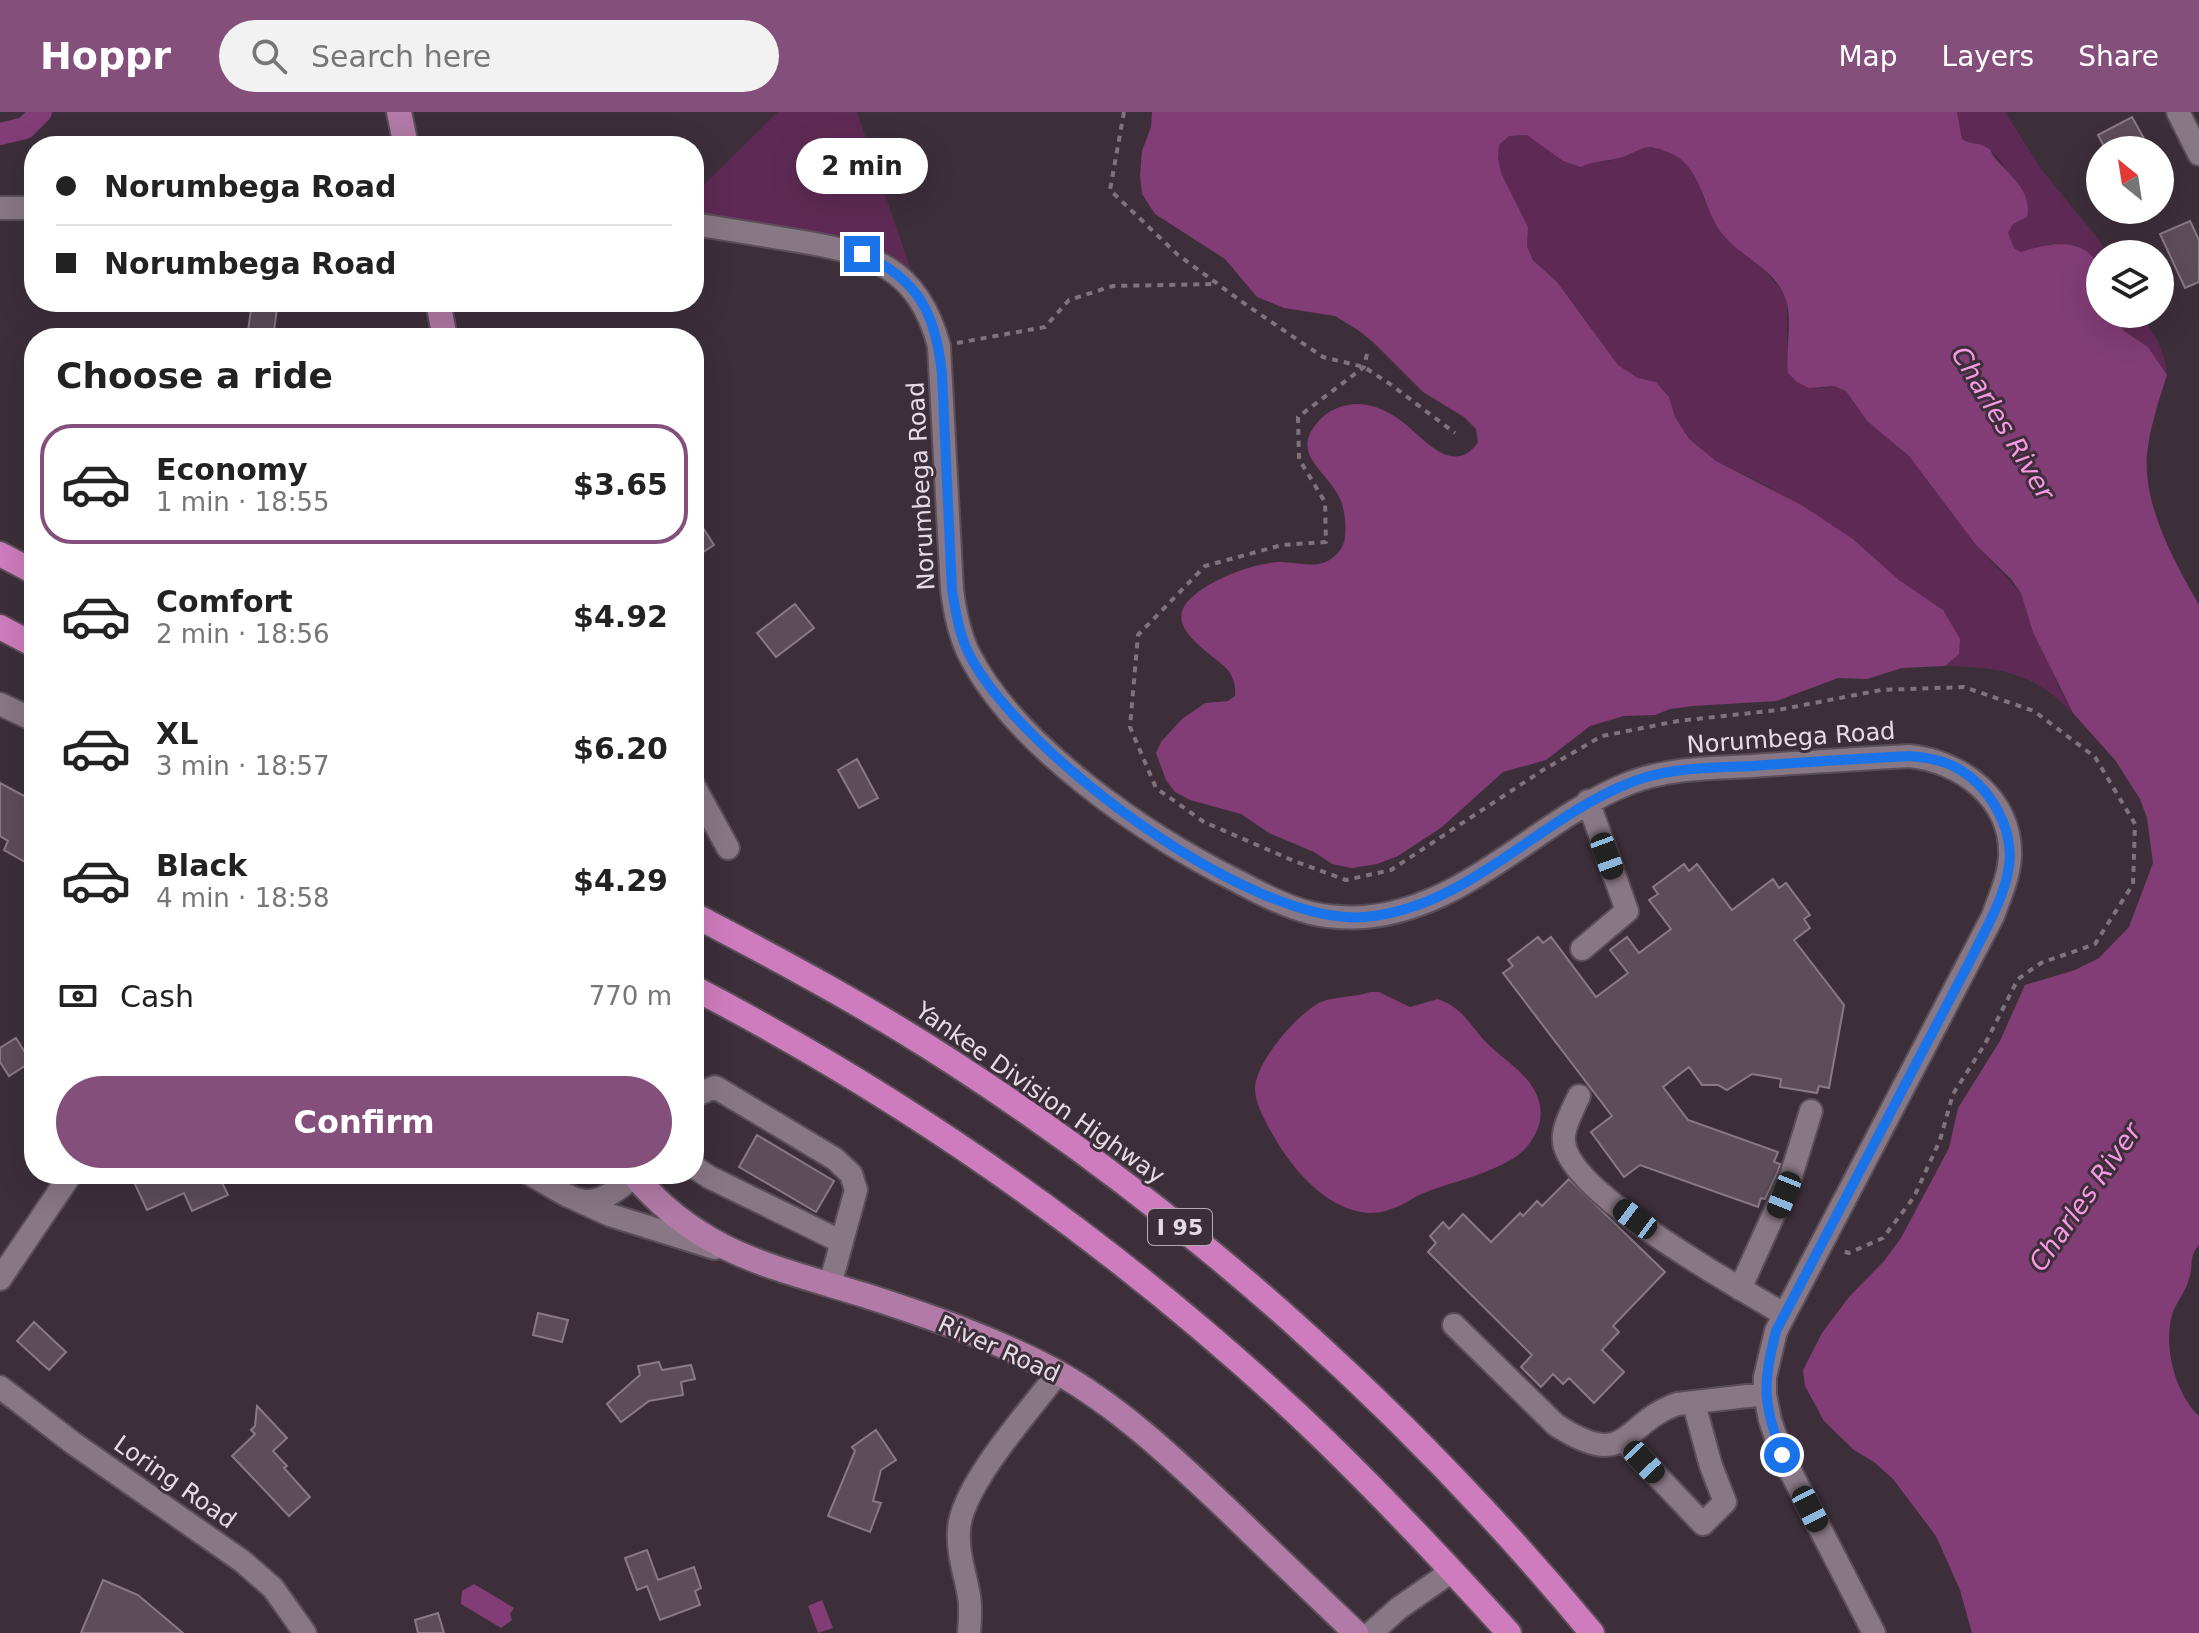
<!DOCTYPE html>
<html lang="en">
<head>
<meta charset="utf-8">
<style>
  body { margin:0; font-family:"DejaVu Sans",sans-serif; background:#f2f2f2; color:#222; height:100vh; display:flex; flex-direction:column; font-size:30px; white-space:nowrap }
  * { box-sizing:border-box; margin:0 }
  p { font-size:26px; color:#767676 }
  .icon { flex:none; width:44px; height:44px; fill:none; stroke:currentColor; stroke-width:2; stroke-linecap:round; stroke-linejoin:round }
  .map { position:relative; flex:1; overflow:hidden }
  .drawer { position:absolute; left:24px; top:216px; width:680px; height:856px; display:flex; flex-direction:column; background:#fff; border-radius:32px; box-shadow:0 8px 32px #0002 }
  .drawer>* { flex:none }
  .guide { position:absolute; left:24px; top:24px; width:680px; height:176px; border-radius:32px; box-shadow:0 8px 32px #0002; display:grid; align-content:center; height:176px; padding:0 32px; background:#fff }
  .needle { width:52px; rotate:330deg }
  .tools { position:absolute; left:2086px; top:24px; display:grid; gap:16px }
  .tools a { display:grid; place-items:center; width:88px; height:88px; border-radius:50%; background:#fff; box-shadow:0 8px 32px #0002; font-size:40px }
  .end { position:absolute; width:36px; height:36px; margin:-18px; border:10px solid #1a73e8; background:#fff; box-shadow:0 0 0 4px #fff }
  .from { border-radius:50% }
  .bubble { position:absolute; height:56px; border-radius:28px; background:#fff; box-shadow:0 8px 32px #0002; font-size:26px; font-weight:800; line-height:56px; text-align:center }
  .car { position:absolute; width:24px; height:48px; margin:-24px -12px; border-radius:10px; box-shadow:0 0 6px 2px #0007; background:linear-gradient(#222 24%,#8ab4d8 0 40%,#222 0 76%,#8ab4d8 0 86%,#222 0) }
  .guide b { display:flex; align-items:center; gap:28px; height:76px; font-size:30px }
  .guide b+b { border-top:2px solid #e0e0e0 }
  .guide i { width:20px; height:20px; background:#222 }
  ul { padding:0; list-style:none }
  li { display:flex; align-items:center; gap:24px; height:120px; margin:0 16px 12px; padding:0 16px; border:4px solid transparent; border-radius:32px }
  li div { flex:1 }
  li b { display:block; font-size:30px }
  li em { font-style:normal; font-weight:800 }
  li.current { border-color:#844f7a }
  li>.icon { width:72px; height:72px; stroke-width:1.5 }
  h2 { padding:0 32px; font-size:36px; line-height:96px }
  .pay { display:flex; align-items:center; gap:20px; height:88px; padding:0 32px; font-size:30px }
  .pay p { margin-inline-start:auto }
  .action { display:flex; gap:16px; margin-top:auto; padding:16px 32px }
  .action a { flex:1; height:92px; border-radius:48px; background:#844f7a; color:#fff; font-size:32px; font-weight:800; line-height:92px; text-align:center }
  header { display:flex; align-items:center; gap:48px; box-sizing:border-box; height:112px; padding:0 40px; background:#844f7a; color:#fff }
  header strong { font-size:38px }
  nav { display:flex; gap:44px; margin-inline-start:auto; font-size:28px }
  .search { width:560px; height:72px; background:#f2f2f2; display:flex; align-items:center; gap:20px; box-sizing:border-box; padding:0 28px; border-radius:44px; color:#767676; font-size:30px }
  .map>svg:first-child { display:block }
</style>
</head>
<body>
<header>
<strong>Hoppr</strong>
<div class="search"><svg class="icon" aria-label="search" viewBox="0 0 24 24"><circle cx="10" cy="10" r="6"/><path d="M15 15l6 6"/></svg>Search here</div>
<nav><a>Map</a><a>Layers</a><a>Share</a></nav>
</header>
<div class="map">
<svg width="2199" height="1521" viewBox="0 0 2199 1521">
  <rect width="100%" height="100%" fill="#3d2f3a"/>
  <path fill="#5e2a55" d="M778 0H857L921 188 886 153 694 112V82Z
    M1957 0H2005L2041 57 2099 128 2106 142H2100V160L2095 149 2084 137 2051 132 2021 140 2014 136 2008 121 2013 112 2022 108C2014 84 2009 49 1986 35 1977 30 1970 33 1962 27Z
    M1527 23 1563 49H1609L1651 34 1672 40 1687 50 1696 64 1704 88 1739 139 1760 154 1781 177 1787 190V248L1821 276 1834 274 1846 279 1867 309 1909 344 1976 433 2021 481 2059 576 2073 601C2033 560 2000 555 1945 554L1958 542 1942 498 1899 468 1853 427 1767 374 1716 349 1689 328 1675 305 1669 285 1656 270 1638 266 1618 253 1557 170 1534 148 1527 134 1528 115 1502 63 1498 47 1499 33 1509 24Z
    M2113 202H2139C2155 220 2165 239 2167 263L2148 235 2124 219Z"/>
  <path fill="#823d76" d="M1152 0H1957L1962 27C1970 33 1978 30 1986 35 1993 39 1990 39 1994 45 2008 62 2033 79 2027 105L2013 112 2008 121 2014 136 2021 140C2047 131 2088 123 2099 157 2103 170 2100 188 2100 202H2113L2124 219 2148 235 2167 263C2159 288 2150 315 2147 342 2143 394 2174 449 2199 493V1133C2188 1146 2194 1152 2189 1167 2186 1179 2177 1189 2173 1200 2162 1231 2175 1282 2199 1304V1521H1972L1960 1478 1936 1424 1893 1367 1874 1350 1854 1338 1824 1309 1805 1274 1803 1258 1822 1221 1849 1185 1884 1149 1901 1126 1949 1036 1958 996 2000 929 2025 873 2075 858 2099 846 2129 815 2153 751 2147 706 2140 687 2115 648 2073 601 2033 520 2021 481 2011 467 1976 433 1909 344 1867 309 1846 279 1834 274 1809 276 1797 270 1788 261C1785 238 1793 210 1786 188 1777 159 1746 148 1727 127 1699 98 1706 50 1662 38 1661 37 1651 35 1650 35 1642 35 1630 43 1622 45 1607 50 1594 48 1581 55L1563 49 1527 23 1509 24 1499 33 1498 47 1502 63 1528 115 1527 134 1533 148 1557 170 1618 253 1638 266 1656 270 1669 285 1675 305 1689 327 1716 349 1803 394 1853 427 1899 468 1943 498 1960 527 1959 542 1945 554 1902 556 1867 567 1838 566 1777 589 1692 594 1670 597 1655 603 1624 604 1590 614 1546 648 1503 660 1442 715 1398 744 1377 752 1352 756 1332 752 1314 740 1269 721 1241 702 1190 688 1175 680 1166 668 1156 641 1161 630 1182 607 1205 591 1228 589 1235 584C1236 574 1233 563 1226 556 1209 539 1161 514 1191 486 1211 467 1253 451 1280 450 1294 450 1310 455 1323 451 1334 447 1344 437 1345 425 1346 413 1345 400 1341 389 1330 360 1289 344 1317 311 1325 301 1336 295 1348 293 1368 289 1389 299 1404 311 1425 328 1454 365 1478 330L1476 317 1464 305 1423 280 1373 230 1358 218 1335 204 1284 196 1257 185 1225 147 1155 102 1142 82 1140 63 1142 39 1151 15Z
    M1370 880H1379L1410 895 1438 887C1467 898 1470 916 1491 935 1509 952 1535 966 1540 994 1543 1011 1535 1026 1524 1038 1501 1060 1453 1069 1424 1081 1413 1085 1403 1094 1391 1097 1384 1100 1376 1101 1368 1101 1331 1098 1301 1066 1282 1038 1273 1023 1255 995 1255 977 1255 951 1295 905 1317 892 1330 884 1354 886 1370 880Z
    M474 1472 514 1496 510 1502 512 1508 501 1516 461 1492 462 1479Z
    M822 1488 833 1516 818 1521 808 1494Z"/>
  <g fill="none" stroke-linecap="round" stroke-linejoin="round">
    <path stroke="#823d76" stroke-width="22" d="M0 22 25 16 41 0"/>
  </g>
  <path fill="#5c4d58" stroke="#897985" stroke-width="2" d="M2132 5 2146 30 2142 32 2145 38H2106L2098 23Z
    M2190 109 2199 128V170L2185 176 2160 122Z
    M252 190H278L273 226H247Z
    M694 402 714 433 694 446Z
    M795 492 814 516 776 545 757 521Z
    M857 647 878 686 859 696 838 658Z
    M0 671 28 686 25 692 34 697V755L4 738 8 729 0 724Z
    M1684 752 1689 759 1697 752 1732 798 1773 767 1779 776 1786 771 1810 803 1804 807 1810 816 1794 828 1844 893 1829 976 1819 974 1817 981 1780 975 1781 967 1752 962 1727 978 1718 973H1702L1689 955 1663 975 1688 1008 1778 1040 1774 1050 1780 1052 1778 1059 1765 1087 1761 1086 1758 1095 1640 1053 1624 1065 1591 1020 1612 1004 1503 861 1513 854 1508 848 1538 825 1543 831 1551 825 1596 885 1628 861 1610 838 1627 825 1639 841 1671 817 1649 788 1658 782 1653 775Z
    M16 926 31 950 9 964 0 950V936Z
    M757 1023 834 1069 816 1100 739 1055Z
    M153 1062H218L228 1083 192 1099 184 1081 147 1098 134 1070Z
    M1569 1067 1665 1160 1613 1214 1619 1220 1602 1238 1624 1260 1594 1291 1569 1266 1563 1272 1553 1262 1541 1275 1521 1255 1532 1243 1428 1140 1436 1131 1430 1124 1443 1110 1449 1117 1463 1102 1491 1130 1520 1101 1523 1104 1537 1089 1542 1094Z
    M538 1201 568 1208 562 1230 533 1223Z
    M34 1210 66 1240 49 1258 17 1229Z
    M659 1250 662 1258 691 1253 695 1267 681 1270 683 1283 649 1289 621 1310 607 1292 640 1263 638 1254Z
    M257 1294 287 1326 273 1339 287 1354 284 1356 310 1385 289 1404 232 1344 255 1322 251 1318 255 1314Z
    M876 1318 896 1348 881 1358 873 1389 881 1391 870 1420 828 1404 855 1339 852 1335Z
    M647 1438 658 1468 694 1455 701 1476 695 1479 700 1493 660 1508 647 1474 637 1478 625 1446Z
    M103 1468 138 1483 183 1521H81Z
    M438 1501 444 1521H418L415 1508Z"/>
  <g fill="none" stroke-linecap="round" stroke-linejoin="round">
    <g stroke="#5a4e58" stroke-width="26">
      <path id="minor" d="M2178 0 2199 42
        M0 96H34
        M694 112C729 118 763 123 798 129 871 141 918 155 939 234L952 478C955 501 959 522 969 542 1016 635 1147 724 1239 770 1261 782 1286 795 1311 801 1327 805 1348 806 1365 805 1467 796 1536 709 1627 672 1666 656 1711 656 1752 654 1804 650 1857 647 1909 644 1960 649 2012 686 2010 744 2009 765 2000 784 1993 804L1776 1219 1765 1265V1282L1770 1308 1782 1343 1874 1521
        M0 592 34 608
        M694 674 728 736
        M1582 837 1627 799 1588 689
        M694 984 715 975 835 1047 851 1062 856 1078 830 1173
        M1579 984C1573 997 1562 1016 1564 1030 1569 1081 1739 1176 1784 1202
        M694 1055 709 1065 842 1130
        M530 1062C577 1089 588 1105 634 1064
        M577 1088 610 1103 715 1136
        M0 1167 71 1062
        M1740 1177 1791 1064 1811 999
        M1454 1213 1556 1313C1629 1360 1621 1312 1677 1292L1765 1282
        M0 1275 73 1331 242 1449 273 1476 305 1521
        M1624 1329 1703 1412 1725 1390 1711 1354 1694 1292
        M969 1521C970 1509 971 1495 969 1484 965 1461 957 1440 959 1417 962 1373 1031 1297 1058 1261
        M1371 1521 1399 1496 1452 1459"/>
    </g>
    <g stroke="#5a4e58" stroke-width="28">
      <path id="major" d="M399 0 406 34
        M438 190 445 226
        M633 1062C699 1141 770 1154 864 1183 929 1204 995 1227 1055 1259 1120 1295 1175 1348 1229 1399 1271 1440 1313 1480 1356 1521"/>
    </g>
    <g stroke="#5a4e58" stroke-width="28">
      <path id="highway" d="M0 442 34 460
        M0 515 34 533
        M694 803C782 849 869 896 952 950 1193 1106 1409 1300 1592 1521
        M694 876C912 990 1114 1132 1295 1300 1370 1370 1440 1445 1509 1521"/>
    </g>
    <path stroke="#7f737c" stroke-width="4" stroke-dasharray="6 6" stroke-linecap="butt" d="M1124 0 1110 78 1178 143 1245 192 1323 245 1364 255 1390 272 1455 321
      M957 231 1045 215 1069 188 1113 174 1217 172
      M1367 242 1364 255 1298 305 1299 347 1325 390 1326 430 1282 433 1205 454 1138 523 1130 615 1156 676 1204 710 1294 749 1346 768 1391 758 1543 658 1602 624 1678 609 1778 598 1881 578 1964 575 2034 599 2095 645 2135 712 2133 772 2095 832 2041 851 2018 867 1985 932 1953 982 1940 1028 1914 1085 1883 1126 1849 1141 1839 1138"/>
    <use href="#minor" stroke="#887784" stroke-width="22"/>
    <use href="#major" stroke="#b27aa7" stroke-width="24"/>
    <use href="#highway" stroke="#ce7cbe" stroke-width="24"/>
  </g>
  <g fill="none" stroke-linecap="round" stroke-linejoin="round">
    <path stroke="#1a73e8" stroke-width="10" d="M862 142C919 167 936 203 942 262L952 478C956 501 959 522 969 542 1019 641 1252 815 1365 805 1467 796 1536 709 1627 672 1665 655 1711 656 1752 654 1804 650 1857 647 1909 644 1924 645 1937 647 1951 653 1989 671 2017 718 2008 760 2002 790 1985 818 1972 845L1776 1219C1762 1275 1763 1289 1782 1343"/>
  </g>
  <g text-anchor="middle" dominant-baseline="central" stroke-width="6" stroke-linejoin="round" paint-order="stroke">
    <rect fill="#3d2f3a" stroke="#b3a9b1" stroke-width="2" x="1148" y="1097" width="64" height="36" rx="6"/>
    <g font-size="22" font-weight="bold" fill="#e6dde4">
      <text x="1180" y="1115">I 95</text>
    </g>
    <g font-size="24" fill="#e6dde4" stroke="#3d2f3a">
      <text transform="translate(921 374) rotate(-93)">Norumbega Road</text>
      <text transform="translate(1791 626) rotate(-4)">Norumbega Road</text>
      <text transform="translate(1040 981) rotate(35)">Yankee Division Highway</text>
      <text transform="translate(999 1237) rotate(24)">River Road</text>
      <text transform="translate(175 1370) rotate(35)">Loring Road</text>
    </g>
    <g font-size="26" font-style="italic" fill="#f897e5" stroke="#3d2f3a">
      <text transform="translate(2003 311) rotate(59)">Charles River</text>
      <text transform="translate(2085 1085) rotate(-55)">Charles River</text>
    </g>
  </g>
</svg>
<div class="tools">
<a><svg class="needle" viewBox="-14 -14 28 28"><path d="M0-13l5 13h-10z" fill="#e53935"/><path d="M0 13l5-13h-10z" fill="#767676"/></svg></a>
<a><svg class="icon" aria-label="layers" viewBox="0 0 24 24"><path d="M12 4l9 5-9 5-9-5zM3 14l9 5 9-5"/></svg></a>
</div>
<i class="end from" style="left:1782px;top:1343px"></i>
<i class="end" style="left:862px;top:142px"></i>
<div class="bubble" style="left:796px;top:26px;width:132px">2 min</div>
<i class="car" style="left:1607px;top:744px;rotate:160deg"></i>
<i class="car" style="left:1784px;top:1083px;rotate:202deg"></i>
<i class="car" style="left:1635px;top:1107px;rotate:307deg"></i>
<i class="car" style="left:1644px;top:1350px;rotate:137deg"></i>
<i class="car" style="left:1810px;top:1397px;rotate:153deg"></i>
<div class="guide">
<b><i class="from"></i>Norumbega Road</b>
<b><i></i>Norumbega Road</b>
</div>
<section class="drawer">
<h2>Choose a ride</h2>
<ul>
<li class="current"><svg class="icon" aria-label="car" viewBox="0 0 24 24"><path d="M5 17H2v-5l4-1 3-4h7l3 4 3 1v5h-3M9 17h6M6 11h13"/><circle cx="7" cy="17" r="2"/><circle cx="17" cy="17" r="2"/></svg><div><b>Economy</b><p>1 min · 18:55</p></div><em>$3.65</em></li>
<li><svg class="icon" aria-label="car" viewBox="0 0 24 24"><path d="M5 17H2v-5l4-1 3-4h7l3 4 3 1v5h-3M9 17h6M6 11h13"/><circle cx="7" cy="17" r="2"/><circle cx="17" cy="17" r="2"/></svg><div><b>Comfort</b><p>2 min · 18:56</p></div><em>$4.92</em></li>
<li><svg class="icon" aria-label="car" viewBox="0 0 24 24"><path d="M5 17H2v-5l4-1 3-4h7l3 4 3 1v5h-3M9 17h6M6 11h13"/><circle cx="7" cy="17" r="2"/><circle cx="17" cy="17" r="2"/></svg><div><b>XL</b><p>3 min · 18:57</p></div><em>$6.20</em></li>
<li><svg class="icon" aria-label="car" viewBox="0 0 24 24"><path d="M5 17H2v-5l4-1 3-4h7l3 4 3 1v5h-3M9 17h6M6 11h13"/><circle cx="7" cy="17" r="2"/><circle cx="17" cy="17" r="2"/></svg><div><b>Black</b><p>4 min · 18:58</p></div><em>$4.29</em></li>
</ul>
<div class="pay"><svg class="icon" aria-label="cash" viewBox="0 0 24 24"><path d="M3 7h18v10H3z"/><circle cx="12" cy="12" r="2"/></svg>Cash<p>770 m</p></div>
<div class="action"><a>Confirm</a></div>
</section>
</div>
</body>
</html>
